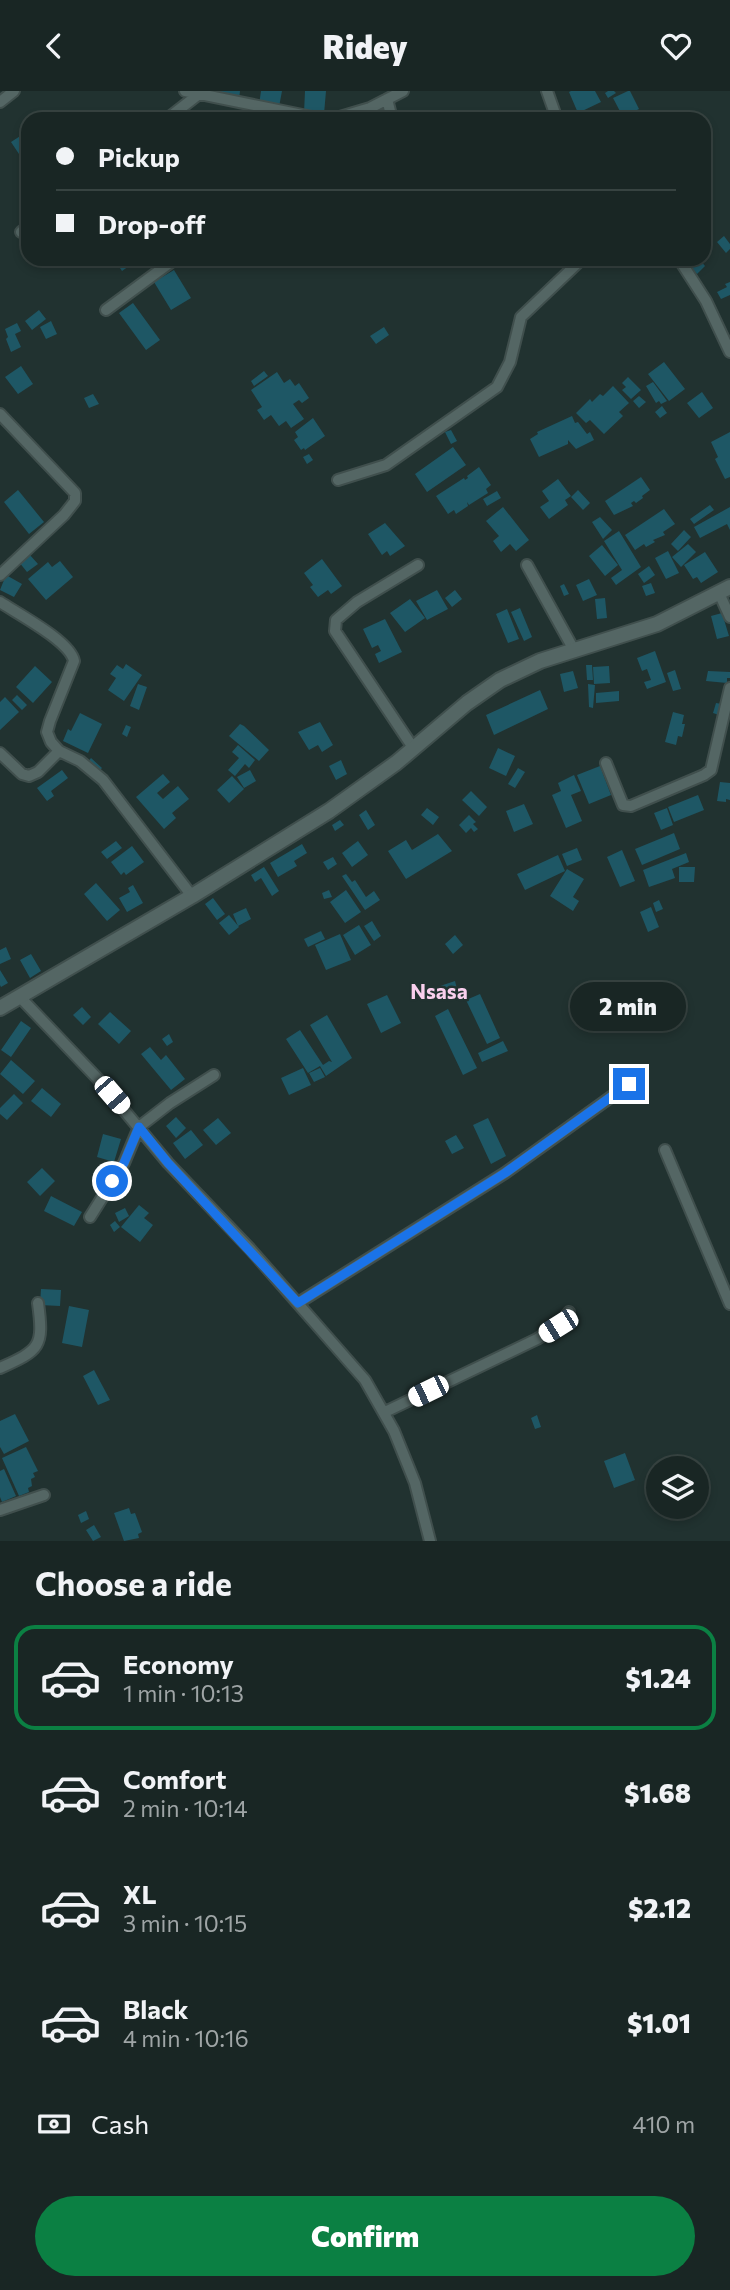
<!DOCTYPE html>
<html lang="en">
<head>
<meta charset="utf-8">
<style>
  body { margin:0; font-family:Commissioner,sans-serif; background:#263231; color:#f1f3f6; height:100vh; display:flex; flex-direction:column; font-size:26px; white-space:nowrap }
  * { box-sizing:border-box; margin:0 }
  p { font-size:23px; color:#9fa5a6 }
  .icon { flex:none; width:38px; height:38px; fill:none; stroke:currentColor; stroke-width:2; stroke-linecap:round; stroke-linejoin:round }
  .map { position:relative; height:1450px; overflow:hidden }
  .side { display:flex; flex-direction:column; background:#192624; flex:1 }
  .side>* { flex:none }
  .banner { position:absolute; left:21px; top:21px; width:690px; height:154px; border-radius:21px; box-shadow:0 4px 10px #0003,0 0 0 2px #374341; display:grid; align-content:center; height:154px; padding:0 35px; background:#192624 }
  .fabs { position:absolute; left:646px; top:1365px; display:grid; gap:14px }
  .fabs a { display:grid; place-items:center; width:63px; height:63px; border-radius:50%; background:#192624; box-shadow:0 4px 10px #0003,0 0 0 2px #374341; font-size:35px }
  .end { position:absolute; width:32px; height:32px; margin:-16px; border:9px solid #1a73e8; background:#fff; box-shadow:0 0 0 4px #fff }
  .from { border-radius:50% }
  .bubble { position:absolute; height:49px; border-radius:24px; background:#192624; box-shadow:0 4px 10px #0003,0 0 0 2px #374341; font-size:23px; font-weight:800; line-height:49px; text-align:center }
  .car { position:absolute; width:21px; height:42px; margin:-21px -10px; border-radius:9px; box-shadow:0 0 5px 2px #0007; background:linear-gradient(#fff 24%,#345 0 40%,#fff 0 76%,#345 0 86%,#fff 0) }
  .banner b { display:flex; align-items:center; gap:24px; height:66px; font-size:26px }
  .banner b+b { border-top:2px solid #374341 }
  .banner i { width:18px; height:18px; background:#f1f3f6 }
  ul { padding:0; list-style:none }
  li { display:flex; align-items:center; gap:21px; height:105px; margin:0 14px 10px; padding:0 21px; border:4px solid transparent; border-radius:21px }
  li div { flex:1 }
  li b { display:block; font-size:26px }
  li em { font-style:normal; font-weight:800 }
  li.selected { border-color:#0b8043 }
  li>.icon { width:63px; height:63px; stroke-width:1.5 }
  h2 { padding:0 35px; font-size:32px; line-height:84px }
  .pay { display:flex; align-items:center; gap:18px; height:77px; padding:0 35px; font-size:26px }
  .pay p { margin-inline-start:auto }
  .cta { display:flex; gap:14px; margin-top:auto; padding:14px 35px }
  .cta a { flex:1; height:80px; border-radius:42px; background:#0b8043; color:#fff; font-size:28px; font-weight:800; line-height:80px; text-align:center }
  header { display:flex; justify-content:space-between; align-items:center; height:91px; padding:0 35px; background:#192624; font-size:32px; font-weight:800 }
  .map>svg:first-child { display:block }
</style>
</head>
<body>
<header><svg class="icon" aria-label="back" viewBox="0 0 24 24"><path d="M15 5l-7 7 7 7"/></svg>Ridey<svg class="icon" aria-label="heart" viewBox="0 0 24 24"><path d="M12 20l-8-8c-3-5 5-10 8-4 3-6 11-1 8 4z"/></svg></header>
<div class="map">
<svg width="730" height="1450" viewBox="0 0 730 1450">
  <rect width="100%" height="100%" fill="#213230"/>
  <path fill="#1e5765" d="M219 0H240L239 9 218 5Z
    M261 0H282L279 16 259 14Z
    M305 0H326L324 23 304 22Z
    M571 0H595L601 11 578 22 569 1Z
    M608 0H614L616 2 608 7 605 2Z
    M628 0H630L639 18 623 26 613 7Z
    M28 40V57L19 63 11 51Z
    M724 145 730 153V158L726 162 717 151Z
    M114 168H139L122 180Z
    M700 169 705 175 697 183 692 177Z
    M174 179 191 207 171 219 154 191Z
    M730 191V204L721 208 717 201 727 196 725 193Z
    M133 212 160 249 146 259 119 222Z
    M39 219 46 228 32 239 25 230Z
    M51 230 57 243 46 248 40 236Z
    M17 232 21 240 15 243 21 256 11 261 6 248 8 246 5 238Z
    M384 236 389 244 376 253 370 245Z
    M664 271 685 298 669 310 648 283Z
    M21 275 33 293 18 303 5 286Z
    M264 280 268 285 254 295 251 290Z
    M277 281 284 292 290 288 295 295 299 292 309 307 302 312 299 309 293 313 304 328 291 337 286 330 279 335 271 324 264 329 257 319 262 316 251 299Z
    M628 286 641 299 631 308 622 299 626 296 622 292Z
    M653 291 667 310 661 313 659 310 656 312 646 295Z
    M613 295 629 312 619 321 623 325 604 343 590 329 586 332 576 322 590 308 592 311 600 303 603 305Z
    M702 301 713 317 699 327 687 312Z
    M93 303 99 313 89 317 84 307Z
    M639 305 646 311 639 317 633 310Z
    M662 315 667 322 660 327 655 321Z
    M572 325 575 332 578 331 587 343 590 341 594 349 576 358 568 349V353L539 366 530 348 538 343 537 341Z
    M313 327 325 345 305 359 304 357 301 359 294 349 298 346 295 341Z
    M451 339 457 350 451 353 445 341Z
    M730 341V386L725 388 715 368 718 366 711 351Z
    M453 356 466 374 427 401 415 383Z
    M309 363 313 369 307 373 303 366Z
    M479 376 491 394 486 398 488 402 469 414 467 411 468 415 456 423 454 419 448 423 436 405 464 387 465 389 468 387 467 385Z
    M641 386 650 399 642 405 643 407 636 412 634 410 631 412 633 415 614 424 605 410Z
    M558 388 571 405 565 409 568 414 549 428 540 416 549 410 542 400Z
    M18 399 44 431 29 443 4 411Z
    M578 399 590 412 583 419 571 406Z
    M497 400 501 407 487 415 483 408Z
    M710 414 714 419 694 433 690 428Z
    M503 416 529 449 516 460 510 453 501 461 493 450 499 445 486 430Z
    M730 416V439L727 433 700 447 694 436Z
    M664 418 675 433 663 441 665 444 653 449 655 451 646 456 644 453 635 459 625 444Z
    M600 426 612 439 603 448 592 431Z
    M385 432 405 455 390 465 387 460 382 464 368 443Z
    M684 439 691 446 678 460 671 453Z
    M619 440 641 476 616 494 611 487 622 479 604 450Z
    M688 453 696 461 681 476 672 466Z
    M602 454 618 474 605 485 589 465Z
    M668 460 679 482 666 488 655 467Z
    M705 461 718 481 701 492 697 486 693 488 684 474Z
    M29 463 38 473 27 481 19 471Z
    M322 468 342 495 331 503 328 499 318 506 310 496 313 494 304 482Z
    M60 470 73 486 46 509 28 488 48 471 52 476Z
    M649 475 655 484 644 492 638 483Z
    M6 484 22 493 14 506 0 499Z
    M589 488 597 504 583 510 576 494Z
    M651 492 655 502 646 505 642 495Z
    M564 493 569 503 564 505 560 495Z
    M437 499 448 518 427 529 416 510Z
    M455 499 462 508 452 516 445 507Z
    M605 507 607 527 597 528 595 508Z
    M410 508 425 527 405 541 390 522Z
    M520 517 532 546 524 550 511 521Z
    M507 518 519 548 508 552 496 523Z
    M722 522 729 545 717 548 711 525Z
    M385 528 402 561 379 572 375 563 381 560 378 554 372 557 363 538Z
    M655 560 666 591 647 598 644 591 651 589 647 578 642 580 637 567Z
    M126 573 142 584 124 610 108 599 116 587 110 583 117 574 123 578Z
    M586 574H592L593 589H587Z
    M35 575 52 591 33 612 16 596Z
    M609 575 610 592 594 593 593 576Z
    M675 579 681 598 673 600 667 582Z
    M573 580 578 597 564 601 560 583Z
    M708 580 730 581V587H727V592L706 590Z
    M138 593 147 596 139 619 130 615Z
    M588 593 595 594 593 617 589 616Z
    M540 599 548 618 494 644 486 624Z
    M619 600V610L596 612V602Z
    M17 604 27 614 22 619 12 609Z
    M5 606 19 621 0 639V611Z
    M716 612 722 613 719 624 713 622Z
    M673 621 684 624 682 633H685L682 646 678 645 676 654 665 651Z
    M80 622 102 633 88 662 63 650 68 638 71 640Z
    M320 631 333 654 322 661 318 654 309 659 298 641Z
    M240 633 244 635 269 659 259 670 229 645Z
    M126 634 131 636 127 646 122 643Z
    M238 654 255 669 249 677 245 673 235 685 228 679 239 667 232 661Z
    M498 657 515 665 506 685 489 677Z
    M91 667 102 677 98 681 87 672Z
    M341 669 347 683 336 689 329 675Z
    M600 675 611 704 589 713 577 684Z
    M518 677 525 681 515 697 508 693Z
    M62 679 68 687 51 700 54 705 47 710 37 697Z
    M250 679 256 690 244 697 237 686Z
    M163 683 170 691 157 702 163 708 178 695 189 708 172 722 176 727 164 738 136 706Z
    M574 684 581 700 571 704 582 730 566 737 552 704 561 700 558 692Z
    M232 685 244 698 229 712 217 699Z
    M720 691 730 692V709L726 708V711L717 710Z
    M471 700 487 716 479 725 462 709Z
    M698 704 704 719 674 731 668 716Z
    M524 713 533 733 514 741 506 720Z
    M427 717 439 726 433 734 421 724Z
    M667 717 673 734 661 739 654 722Z
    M366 719 375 734 368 739 359 724Z
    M469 724 476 731 473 733 478 738 474 741 471 737 466 742 459 734Z
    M340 729 344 734 335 740 332 734Z
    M674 742 680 758 642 774 635 758Z
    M438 743 452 760 406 788 388 760 406 749 412 759Z
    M116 750 122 757 107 768 101 761Z
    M358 750 368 764 352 776 342 762Z
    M302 753 307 762 294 770 297 775 278 786 270 772Z
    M132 755 144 771 126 784 124 781 121 784 111 771Z
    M577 757 582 769 567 775 562 763Z
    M622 759 635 790 620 796 607 766Z
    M686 762 689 771 672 778 675 787 649 796 643 779Z
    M558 764 565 780 525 799 517 783Z
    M333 766 337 773 328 779 323 771Z
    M264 776 279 800 272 805 261 787 255 791 251 784Z
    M679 776H695L694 791H679Z
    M567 778 584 788 573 806 579 810 573 820 550 805Z
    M346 783 352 791 355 789 366 806 374 800 380 809 365 819 342 785Z
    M96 792 120 819 107 830 84 803Z
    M133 794 143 812 127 821 119 807 130 801 128 797Z
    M329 799 332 806 324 808 322 802Z
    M346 799 361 821 345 832 330 811Z
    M213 807 225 823 217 829 205 813Z
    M659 809 663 818 656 821 653 812Z
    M651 816 659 836 648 841 640 821Z
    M246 817 251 828 238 835 233 823Z
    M229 824 239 836 229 844 219 832Z
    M372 830 381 845 374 850 364 835Z
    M359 834 371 854 355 864 343 844Z
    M321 840 325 848 308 856 304 848Z
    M340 843 351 869 326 879 315 854Z
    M455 844 463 854 453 863 445 853Z
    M6 856 11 868 0 873V859Z
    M31 863 41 880 30 887 20 869Z
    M0 879 8 892 1 896 0 894Z
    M455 890 457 898 443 903 440 895Z
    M480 903 500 947 487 953 466 909Z
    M387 904 401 932 381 942 367 913Z
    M82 916 91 926 83 934 73 924Z
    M448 918 477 977 463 984 435 925Z
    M110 921 131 940 119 953 98 933Z
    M327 924 352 967 326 985 320 975 308 982 286 948 300 939 323 974 329 970 332 971 310 934Z
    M21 930 31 937 11 966 1 959Z
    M169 943 173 951 167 955 162 948Z
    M503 950 508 960 482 971 478 962Z
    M150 956 161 969 166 964 185 988 171 999 141 963Z
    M11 969 35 990 23 1003 0 983Z
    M303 977 311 994 289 1004 281 987Z
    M320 977 325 986 314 991 309 982Z
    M42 997 61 1013 51 1026 31 1010Z
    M14 1003 23 1012 7 1029 0 1023V1017Z
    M176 1026 186 1037 176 1047 166 1035Z
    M218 1027 231 1042 216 1054 203 1039Z
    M488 1027 506 1065 491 1073 473 1034Z
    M191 1039 203 1054 185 1068 173 1052Z
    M103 1043 121 1048 114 1071 97 1066Z
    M456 1044 464 1057 452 1063 445 1050Z
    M42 1077 55 1090 40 1105 27 1091Z
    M51 1105 82 1121 74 1135 44 1120Z
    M139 1114 149 1122 144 1127 153 1134 140 1151 121 1136Z
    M125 1117 129 1125 119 1131 115 1122Z
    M115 1130 120 1136 114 1141 110 1134Z
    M41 1198 61 1199 60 1215 40 1214Z
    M69 1215 89 1219 82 1256 62 1252Z
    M94 1279 110 1309 98 1314 83 1285Z
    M15 1323 29 1350 4 1363 0 1356V1330Z
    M537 1324 541 1336 535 1338 531 1327Z
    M26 1356 38 1380 33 1382 35 1386 31 1388 32 1395 28 1397 29 1401 19 1405 2 1367Z
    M625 1362 635 1389 614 1397 604 1370Z
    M4 1378 16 1405 2 1411 0 1406V1380Z
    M129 1417 131 1423 135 1422 142 1441 138 1443 139 1447 124 1450 114 1422Z
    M86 1420 89 1428 81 1432 78 1424Z
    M94 1434 101 1446 93 1450 86 1439Z"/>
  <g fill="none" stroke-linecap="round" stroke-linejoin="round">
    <g stroke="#404f4d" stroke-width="14">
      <path id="minor" d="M185 0 322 28
        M547 0 557 28
        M387 8 392 28
        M0 11 14 0
        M167 28 199 3
        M333 28 370 17 403 0
        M21 141 28 135
        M679 168 706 210 730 261
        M106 219 175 168
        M0 323 75 402V410L64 424 0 484
        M338 389 386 374 497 296 510 271 521 226 582 168
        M527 474 574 559
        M719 502 730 526
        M0 511C18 523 70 550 74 570L50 630 47 641 51 651 59 660 80 670 103 689 192 805
        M414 658 335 540 336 529 357 511 418 474
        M0 662 22 683 29 685 38 681 59 660
        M606 672 623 714 631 715 704 684 711 679 730 597
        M19 905 98 988 168 1072 251 1159 365 1289 394 1340 415 1392 430 1450
        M665 1059 730 1213
        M90 1126 124 1072 139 1036 170 1012 214 984
        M298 1212 505 1082 629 993
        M0 1277C40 1259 44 1256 38 1212
        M385 1321 537 1248 558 1235 569 1221
        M0 1419 44 1404"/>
    </g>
    <g stroke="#404f4d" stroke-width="18">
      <path id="tertiary" d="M0 917 192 805 329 720 396 672 467 612 500 589 540 570 657 533 730 496"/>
    </g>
    <use href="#minor" stroke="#546664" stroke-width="10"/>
    <use href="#tertiary" stroke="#546664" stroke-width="14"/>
  </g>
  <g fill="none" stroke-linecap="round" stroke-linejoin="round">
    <path stroke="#1a73e8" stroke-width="9" d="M112 1090 124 1072 139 1036 168 1072 298 1212 505 1082 629 993"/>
  </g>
  <g text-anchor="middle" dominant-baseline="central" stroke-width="5" stroke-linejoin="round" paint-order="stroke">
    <g font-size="21" font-weight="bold" fill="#f9cfed" stroke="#213230">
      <text x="439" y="899">Nsasa</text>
    </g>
  </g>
</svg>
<div class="fabs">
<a><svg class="icon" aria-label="layers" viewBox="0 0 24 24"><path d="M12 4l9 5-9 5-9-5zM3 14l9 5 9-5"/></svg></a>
</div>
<i class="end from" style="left:112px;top:1090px"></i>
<i class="end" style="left:629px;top:993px"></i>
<div class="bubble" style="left:570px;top:891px;width:116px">2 min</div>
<i class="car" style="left:112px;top:1004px;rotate:139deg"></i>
<i class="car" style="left:558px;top:1235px;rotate:238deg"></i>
<i class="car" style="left:428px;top:1300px;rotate:244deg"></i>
<div class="banner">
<b><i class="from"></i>Pickup</b>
<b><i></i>Drop-off</b>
</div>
</div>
<section class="side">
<h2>Choose a ride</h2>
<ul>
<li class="selected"><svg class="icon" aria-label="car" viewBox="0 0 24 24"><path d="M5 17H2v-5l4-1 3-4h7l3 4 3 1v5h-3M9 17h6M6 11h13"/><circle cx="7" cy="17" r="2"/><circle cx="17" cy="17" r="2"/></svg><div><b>Economy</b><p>1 min · 10:13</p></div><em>$1.24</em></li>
<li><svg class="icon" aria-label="car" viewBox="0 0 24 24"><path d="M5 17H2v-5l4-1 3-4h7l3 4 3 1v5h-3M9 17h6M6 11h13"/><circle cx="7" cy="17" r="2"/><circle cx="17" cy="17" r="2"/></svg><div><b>Comfort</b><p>2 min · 10:14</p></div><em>$1.68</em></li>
<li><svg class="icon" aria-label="car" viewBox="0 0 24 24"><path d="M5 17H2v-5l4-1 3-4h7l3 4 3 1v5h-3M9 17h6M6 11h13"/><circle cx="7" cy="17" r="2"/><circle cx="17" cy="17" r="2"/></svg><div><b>XL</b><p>3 min · 10:15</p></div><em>$2.12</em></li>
<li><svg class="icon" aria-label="car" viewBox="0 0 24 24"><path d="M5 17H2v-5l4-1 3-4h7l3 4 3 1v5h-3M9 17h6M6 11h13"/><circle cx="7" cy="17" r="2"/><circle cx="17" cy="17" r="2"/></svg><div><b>Black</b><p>4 min · 10:16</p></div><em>$1.01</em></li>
</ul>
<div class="pay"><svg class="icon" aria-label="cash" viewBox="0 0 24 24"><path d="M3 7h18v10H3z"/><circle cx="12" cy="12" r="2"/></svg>Cash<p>410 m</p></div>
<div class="cta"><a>Confirm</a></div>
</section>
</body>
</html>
